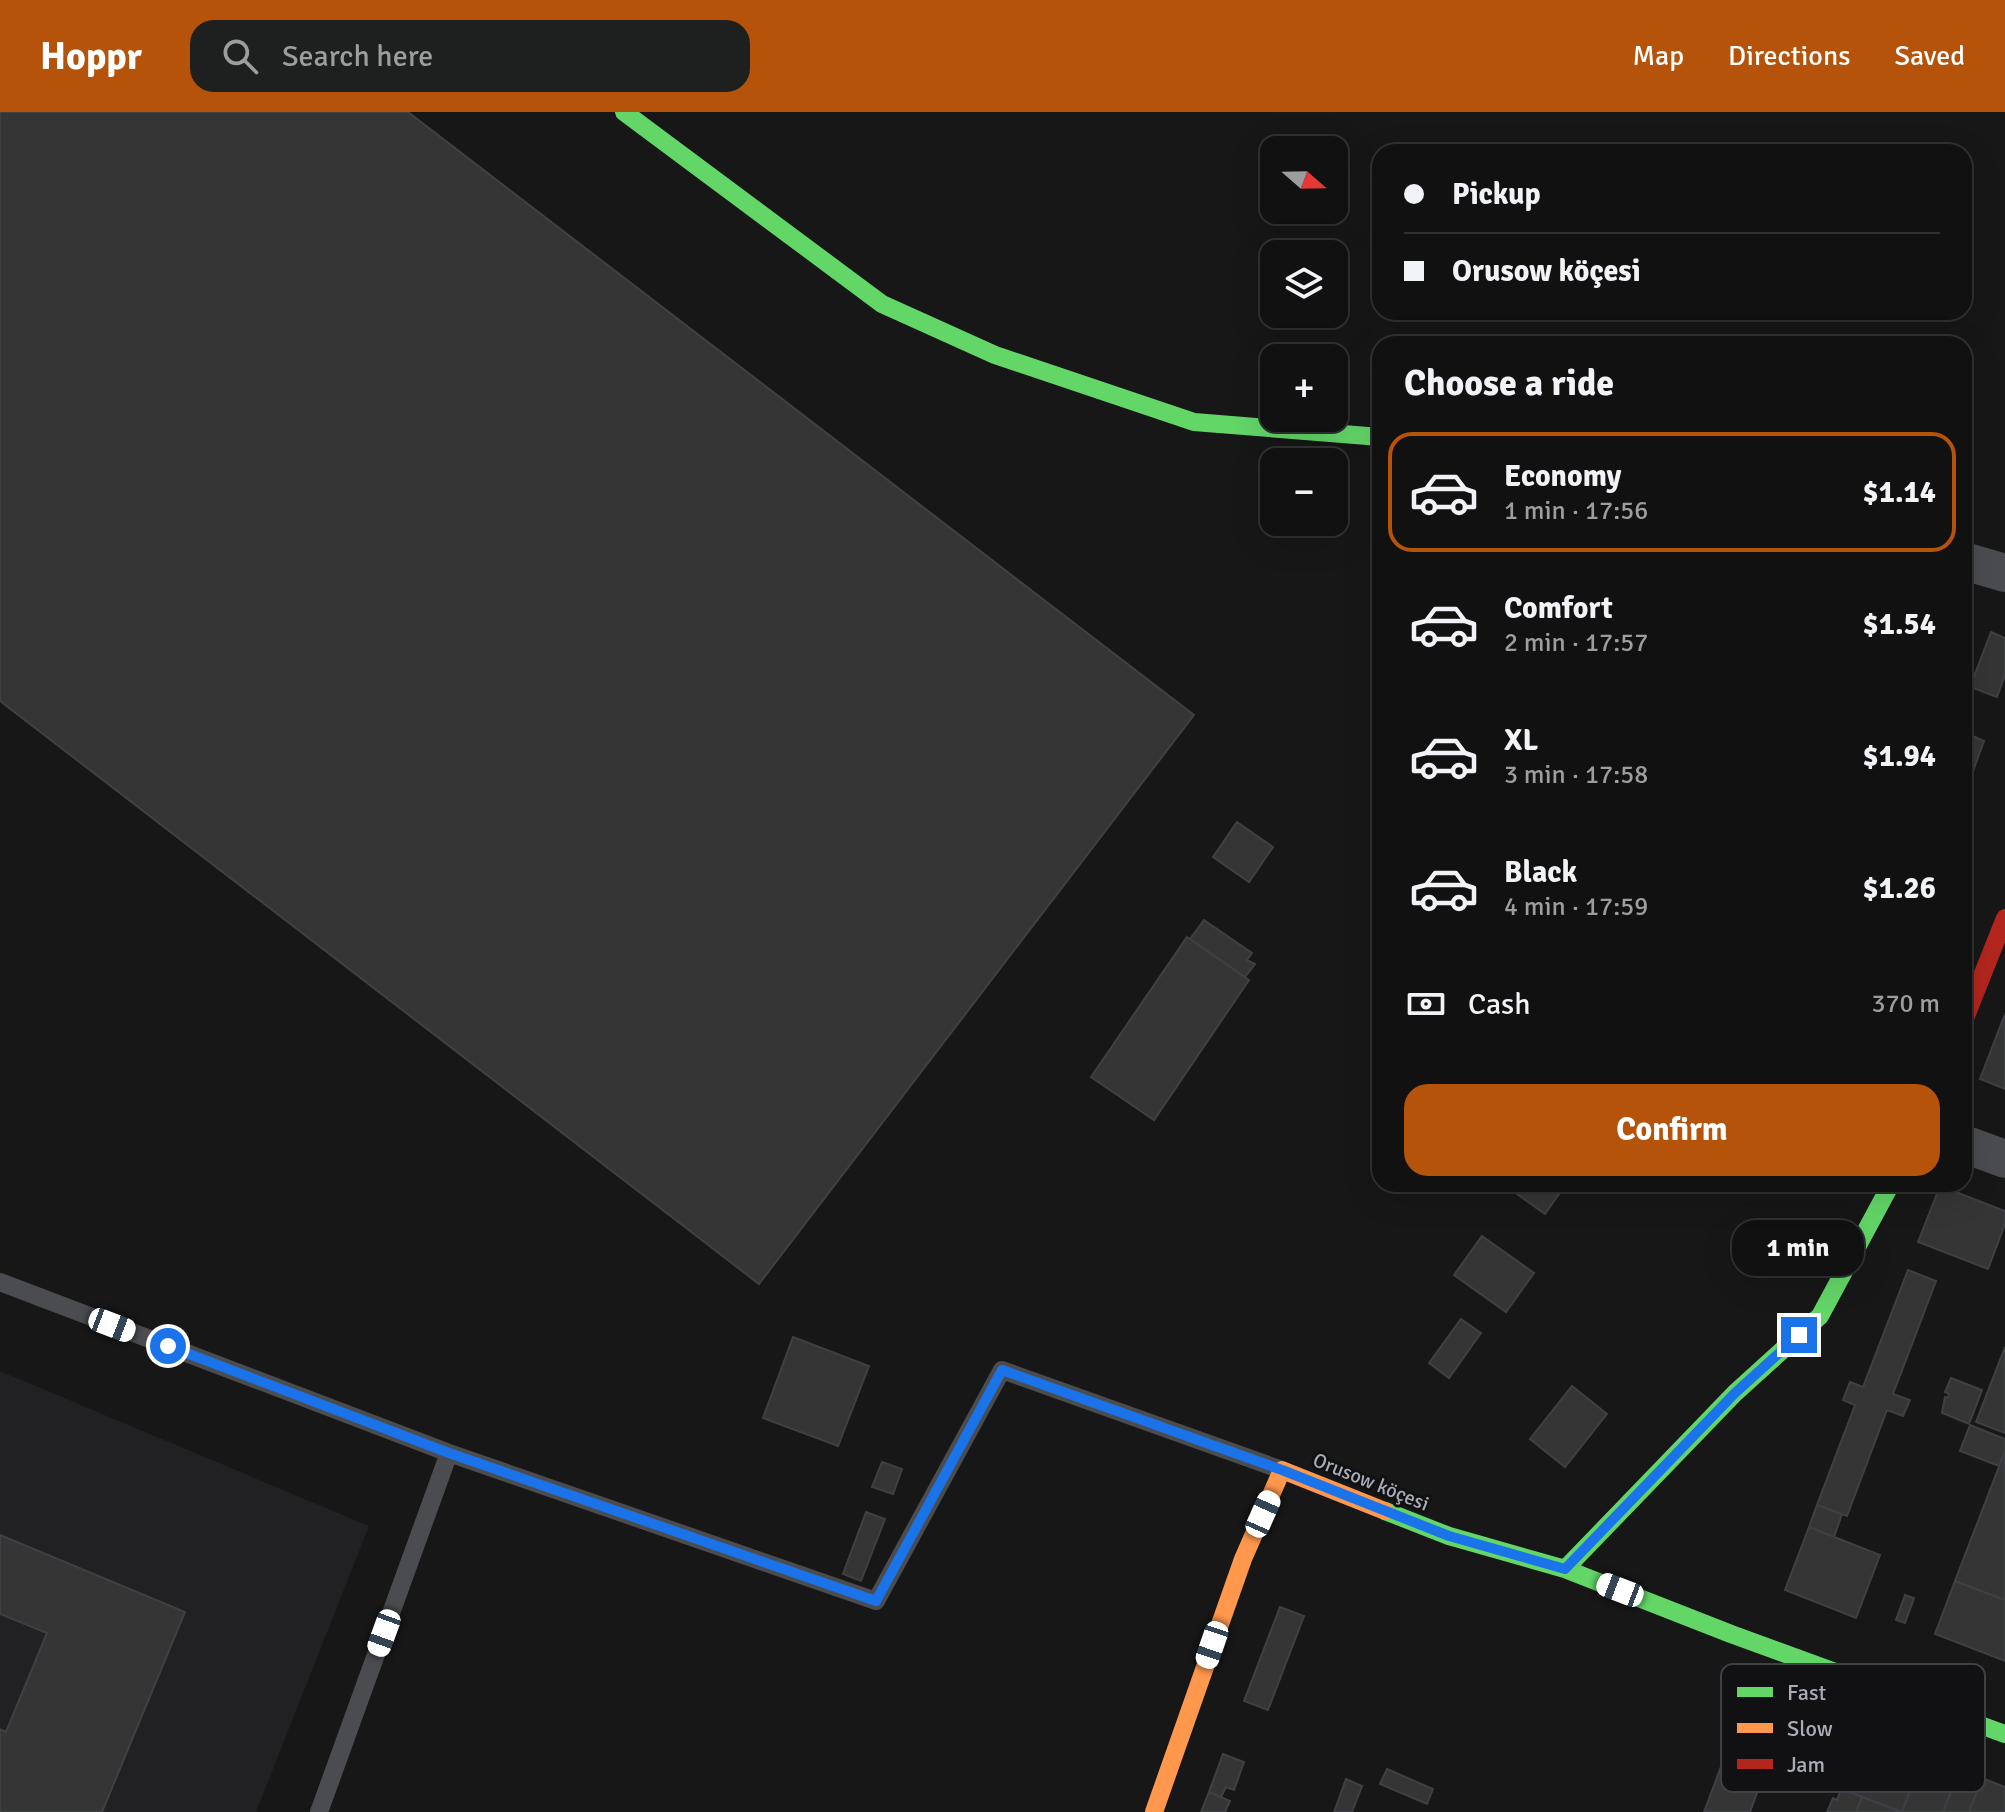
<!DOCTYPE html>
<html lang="en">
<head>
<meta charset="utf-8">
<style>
  body { margin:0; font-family:Signika,sans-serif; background:#1e1f1f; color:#f1f3f6; height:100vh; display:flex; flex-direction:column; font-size:30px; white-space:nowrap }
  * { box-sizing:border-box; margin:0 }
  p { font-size:26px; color:#9c9d9f }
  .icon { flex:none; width:44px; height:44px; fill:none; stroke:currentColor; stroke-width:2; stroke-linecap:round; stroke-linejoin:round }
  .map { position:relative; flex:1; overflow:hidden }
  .drawer { position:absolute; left:1372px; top:224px; width:600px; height:856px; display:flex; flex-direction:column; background:#111; border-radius:24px; box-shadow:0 8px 32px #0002,0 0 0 2px #303131 }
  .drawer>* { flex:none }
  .top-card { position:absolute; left:1372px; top:32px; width:600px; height:176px; border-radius:24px; box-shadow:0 8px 32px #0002,0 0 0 2px #303131; display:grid; align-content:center; height:176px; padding:0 32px; background:#111 }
  .needle { width:52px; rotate:110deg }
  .controls { position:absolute; left:1260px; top:24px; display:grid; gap:16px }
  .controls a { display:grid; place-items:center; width:88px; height:88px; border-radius:16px; background:#111; box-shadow:0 8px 32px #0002,0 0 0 2px #303131; font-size:40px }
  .end { position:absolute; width:36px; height:36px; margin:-18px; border:10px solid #1a73e8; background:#fff; box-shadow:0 0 0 4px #fff }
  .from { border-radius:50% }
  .bubble { position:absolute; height:56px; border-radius:24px; background:#111; box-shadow:0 8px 32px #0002,0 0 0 2px #303131; font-size:26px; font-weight:700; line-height:56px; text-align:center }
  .car { position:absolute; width:24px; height:48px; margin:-24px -12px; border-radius:10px; box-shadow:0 0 6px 2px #0007; background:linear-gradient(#fff 24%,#345 0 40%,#fff 0 76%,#345 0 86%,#fff 0) }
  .top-card b { display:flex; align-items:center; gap:28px; height:76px; font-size:30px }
  .top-card b+b { border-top:2px solid #303131 }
  .top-card i { width:20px; height:20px; background:#f1f3f6 }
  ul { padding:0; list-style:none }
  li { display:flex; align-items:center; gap:24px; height:120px; margin:0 16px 12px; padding:0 16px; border:4px solid transparent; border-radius:24px }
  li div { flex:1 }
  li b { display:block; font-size:30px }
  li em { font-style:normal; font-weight:700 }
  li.current { border-color:#b45309 }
  li>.icon { width:72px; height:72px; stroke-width:1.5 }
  h2 { padding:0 32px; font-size:36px; line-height:96px }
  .pay { display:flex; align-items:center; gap:20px; height:88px; padding:0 32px; font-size:30px }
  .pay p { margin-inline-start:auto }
  .action { display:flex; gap:16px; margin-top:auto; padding:16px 32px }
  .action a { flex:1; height:92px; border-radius:24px; background:#b45309; color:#fff; font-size:32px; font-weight:700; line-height:92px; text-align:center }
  header { display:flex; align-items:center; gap:48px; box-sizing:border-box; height:112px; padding:0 40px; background:#b45309; color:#fff }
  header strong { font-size:38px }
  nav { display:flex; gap:44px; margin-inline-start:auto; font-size:28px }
  .search { width:560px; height:72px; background:#1e1f1f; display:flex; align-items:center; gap:20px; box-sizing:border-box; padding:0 28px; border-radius:24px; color:#9c9d9f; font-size:30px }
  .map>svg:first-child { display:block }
</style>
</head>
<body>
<header>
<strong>Hoppr</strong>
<div class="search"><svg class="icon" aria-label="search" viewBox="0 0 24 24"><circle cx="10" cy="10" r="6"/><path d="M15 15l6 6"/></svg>Search here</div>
<nav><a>Map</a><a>Directions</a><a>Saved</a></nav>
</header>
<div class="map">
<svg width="2005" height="1700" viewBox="0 0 2005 1700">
  <rect width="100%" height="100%" fill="#171717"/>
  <path fill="#212123" d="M0 1259 369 1414 256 1700H0Z"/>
  <path fill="#353536" stroke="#3f4043" stroke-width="2" d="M0 0H408L1194 603 759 1172 0 589Z
    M1991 520 2005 526V563L1997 585 1970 575Z
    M1964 620 1984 629 1972 662 1964 659Z
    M1237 710 1273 735 1249 770 1213 745Z
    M1204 808 1252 841 1247 848 1255 852 1245 865 1190 827Z
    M1187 825 1249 868 1154 1008 1091 965Z
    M2005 902V977L1980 967Z
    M1513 1072H1566L1545 1102 1510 1077Z
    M1940 1074 2005 1099V1112L1988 1157 1918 1130Z
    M1482 1124 1534 1161 1506 1200 1454 1163Z
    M1908 1158 1936 1169 1893 1282 1910 1288 1903 1304 1887 1298 1847 1404 1817 1393 1855 1293 1843 1288 1850 1270 1863 1275Z
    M1461 1207 1481 1221 1449 1266 1429 1251Z
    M793 1225 869 1254 838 1334 763 1306Z
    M2005 1235V1321L1976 1310Z
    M1951 1266 1982 1278 1969 1312 1942 1301 1945 1285 1948 1286 1949 1282 1945 1280Z
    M1572 1274 1607 1302 1565 1355 1530 1327Z
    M1970 1313 2005 1327V1339L1999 1354 1960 1339Z
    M2005 1339V1488L1955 1469Z
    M882 1350 902 1357 893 1382 872 1375Z
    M1817 1393 1842 1402 1834 1425 1809 1415Z
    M866 1400 885 1407 861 1469 843 1462Z
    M1809 1415 1880 1443 1856 1506 1785 1478Z
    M0 1423 185 1500 102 1700H0V1617L6 1620 47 1521 0 1502Z
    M1955 1469 2005 1488V1549L1935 1522Z
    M1905 1483 1914 1486 1905 1511 1896 1508Z
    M1280 1495 1304 1504 1268 1598 1244 1589Z
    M1863 1619 1924 1642 1902 1700 1841 1677Z
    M1925 1638 1961 1652 1943 1700H1902Z
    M1223 1642 1244 1650 1234 1678 1226 1675 1221 1685 1209 1680Z
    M1722 1652 1762 1667 1750 1700H1704Z
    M1387 1657 1433 1677 1427 1692 1380 1672Z
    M1960 1657 1982 1666 1969 1700H1943Z
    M1982 1666 2005 1675V1700H1969Z
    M1346 1667 1362 1674 1352 1700H1334Z
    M1841 1677 1862 1685 1856 1700H1827L1833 1686 1837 1688Z
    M1209 1680 1230 1689 1225 1700H1201Z
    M1862 1685 1902 1700H1856Z"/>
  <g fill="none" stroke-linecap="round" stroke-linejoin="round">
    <path stroke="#4b4c50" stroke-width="18" d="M0 1170 449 1341 876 1489 1002 1258 1282 1358
      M319 1700 449 1341"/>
    <path stroke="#4b4c50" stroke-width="38" d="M1964 449 2005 461
      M1964 1032 2005 1047"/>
    <path stroke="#63d668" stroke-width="18" d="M624 0 882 192 995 243 1194 310 1380 325
      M1385 1399 1449 1424 1565 1457 1731 1522 2005 1622
      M1565 1457 1735 1281 1820 1204 1891 1072"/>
    <path stroke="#ff974d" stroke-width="18" d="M1154 1700 1243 1447 1282 1358 1385 1399"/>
    <path stroke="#b3261e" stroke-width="18" d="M1964 909 2005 806"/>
  </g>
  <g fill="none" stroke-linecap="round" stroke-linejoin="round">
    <path stroke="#1a73e8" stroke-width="10" d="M168 1234 449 1341 876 1489 1002 1258 1282 1358 1449 1424 1565 1457 1735 1281 1799 1223"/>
  </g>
  <g text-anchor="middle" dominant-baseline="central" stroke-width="6" stroke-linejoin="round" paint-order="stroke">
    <g font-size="20" fill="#a8adb8" stroke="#111113">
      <text transform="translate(1371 1370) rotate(22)">Orusow köçesi</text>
    </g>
  </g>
  <rect x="1721" y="1552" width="264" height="128" rx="12" fill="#111113" stroke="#3e4045" stroke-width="2"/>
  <rect x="1737" y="1575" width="36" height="10" fill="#63d668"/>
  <rect x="1737" y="1611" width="36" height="10" fill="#ff974d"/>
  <rect x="1737" y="1647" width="36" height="10" fill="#b3261e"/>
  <g font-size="22" fill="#a8adb8">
    <text x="1787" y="1588">Fast</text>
    <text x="1787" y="1624">Slow</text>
    <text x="1787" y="1660">Jam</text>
  </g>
</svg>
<div class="controls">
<a><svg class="needle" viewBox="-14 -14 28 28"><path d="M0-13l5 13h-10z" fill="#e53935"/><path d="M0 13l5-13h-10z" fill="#9c9d9f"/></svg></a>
<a><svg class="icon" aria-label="layers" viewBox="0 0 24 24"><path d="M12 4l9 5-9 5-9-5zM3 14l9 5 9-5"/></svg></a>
<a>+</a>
<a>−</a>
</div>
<i class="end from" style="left:168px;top:1234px"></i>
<i class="end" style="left:1799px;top:1223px"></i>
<div class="bubble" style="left:1732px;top:1108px;width:132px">1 min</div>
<i class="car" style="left:112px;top:1213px;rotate:111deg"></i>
<i class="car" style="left:1263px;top:1402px;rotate:24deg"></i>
<i class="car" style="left:1620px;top:1478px;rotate:291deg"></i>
<i class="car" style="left:384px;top:1521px;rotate:200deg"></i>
<i class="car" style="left:1212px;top:1533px;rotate:199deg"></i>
<div class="top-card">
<b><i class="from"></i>Pickup</b>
<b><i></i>Orusow köçesi</b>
</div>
<section class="drawer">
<h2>Choose a ride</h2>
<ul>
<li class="current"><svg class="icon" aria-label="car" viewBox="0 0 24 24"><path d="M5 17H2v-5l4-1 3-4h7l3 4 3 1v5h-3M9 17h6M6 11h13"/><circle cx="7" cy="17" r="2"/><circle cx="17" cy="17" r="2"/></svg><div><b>Economy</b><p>1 min · 17:56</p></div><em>$1.14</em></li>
<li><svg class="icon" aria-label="car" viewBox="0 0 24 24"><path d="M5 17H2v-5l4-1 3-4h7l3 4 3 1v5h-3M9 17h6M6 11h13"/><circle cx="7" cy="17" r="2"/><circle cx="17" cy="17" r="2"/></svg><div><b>Comfort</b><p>2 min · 17:57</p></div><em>$1.54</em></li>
<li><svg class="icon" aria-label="car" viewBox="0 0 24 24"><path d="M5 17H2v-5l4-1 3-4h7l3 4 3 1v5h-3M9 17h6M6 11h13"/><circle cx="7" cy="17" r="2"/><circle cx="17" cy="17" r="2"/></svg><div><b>XL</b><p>3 min · 17:58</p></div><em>$1.94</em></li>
<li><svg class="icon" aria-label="car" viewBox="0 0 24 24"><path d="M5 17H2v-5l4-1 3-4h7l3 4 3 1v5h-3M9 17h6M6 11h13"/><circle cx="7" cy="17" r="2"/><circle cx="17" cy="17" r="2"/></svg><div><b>Black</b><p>4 min · 17:59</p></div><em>$1.26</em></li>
</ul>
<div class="pay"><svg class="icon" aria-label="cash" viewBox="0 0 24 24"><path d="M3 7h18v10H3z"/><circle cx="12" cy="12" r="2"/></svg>Cash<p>370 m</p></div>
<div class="action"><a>Confirm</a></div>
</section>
</div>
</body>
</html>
